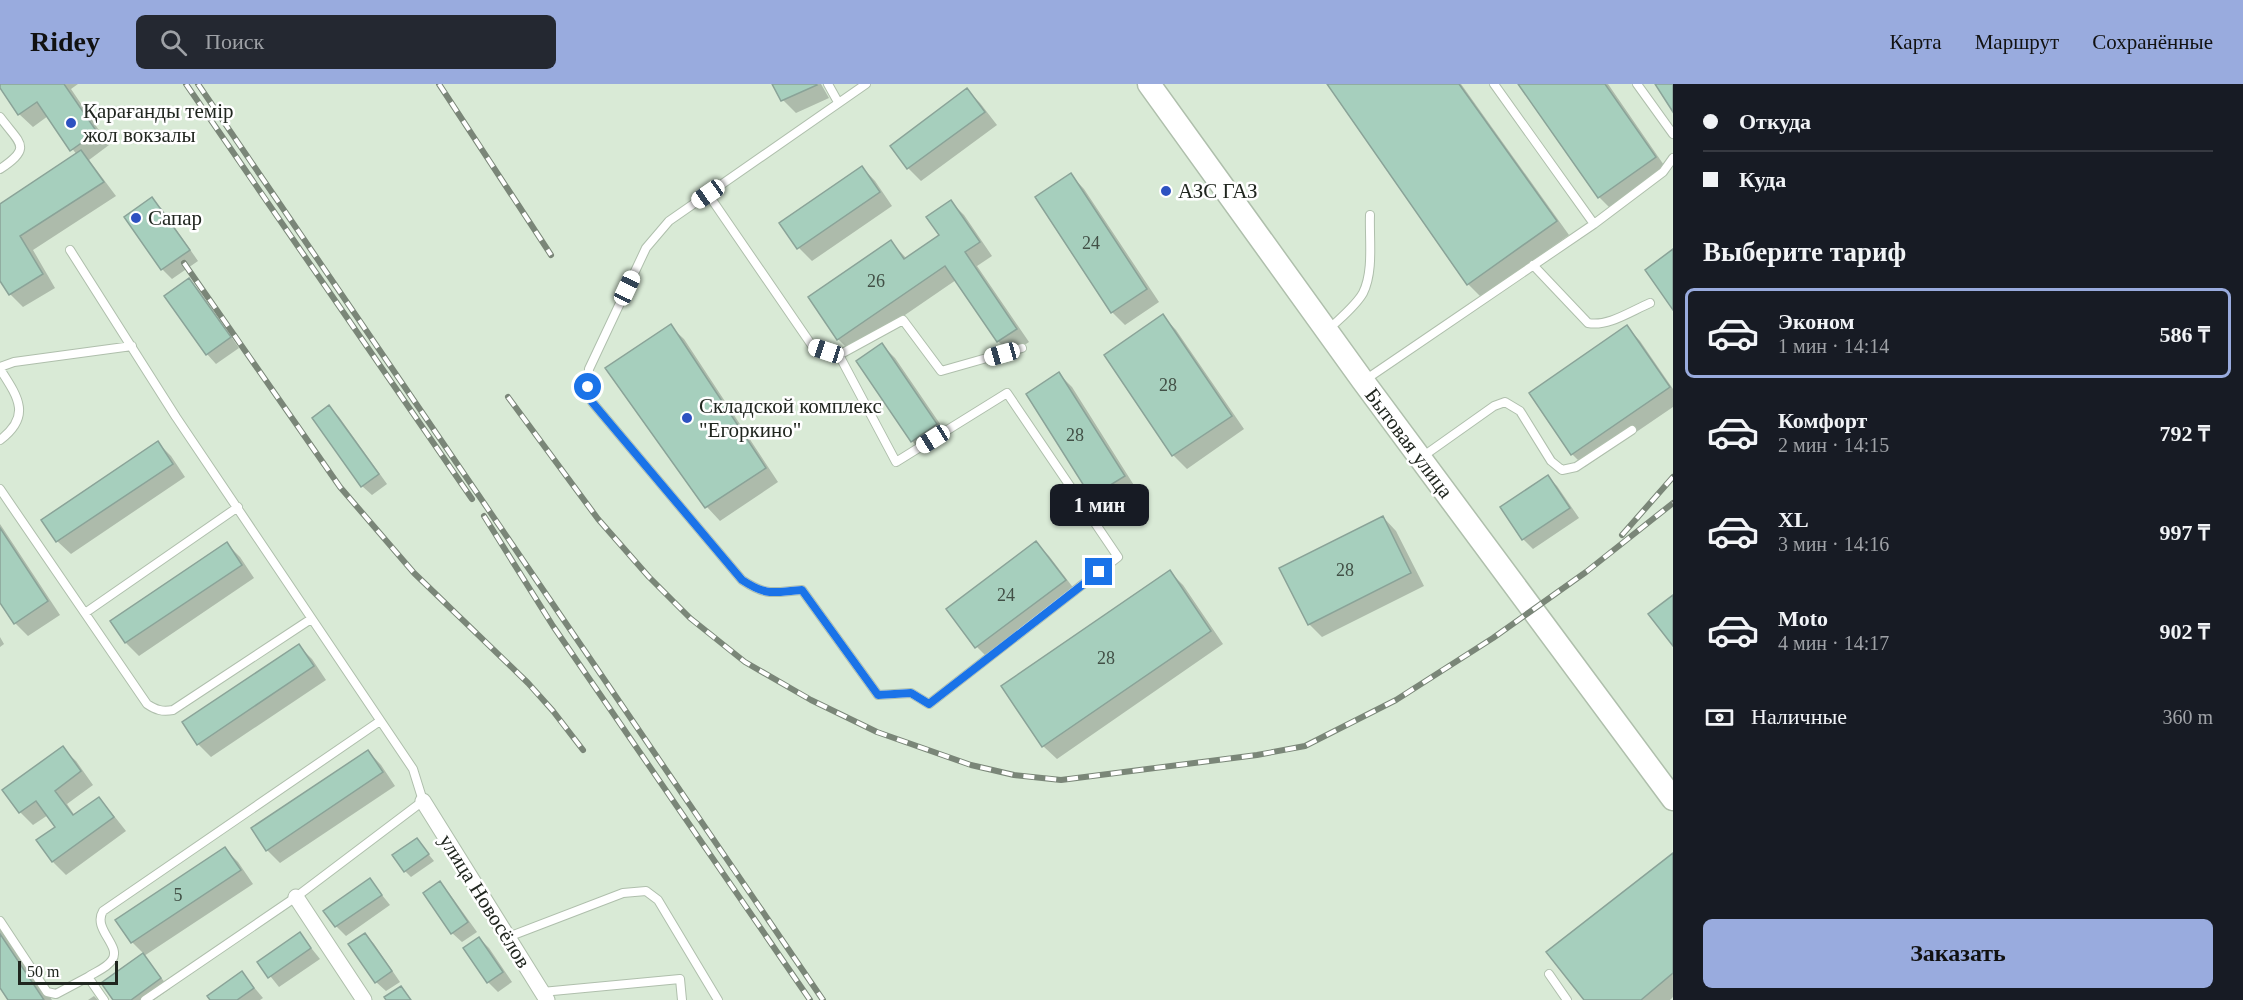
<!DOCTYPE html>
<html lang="ru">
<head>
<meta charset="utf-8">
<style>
  body { margin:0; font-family:"Times New Roman",serif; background:#242831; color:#f1f3f6; height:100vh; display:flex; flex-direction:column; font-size:22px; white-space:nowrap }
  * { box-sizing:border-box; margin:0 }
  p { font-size:20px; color:#9ea1a6 }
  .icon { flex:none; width:33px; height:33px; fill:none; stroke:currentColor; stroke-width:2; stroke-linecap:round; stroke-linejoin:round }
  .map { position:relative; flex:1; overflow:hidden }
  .drawer { display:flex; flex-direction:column; background:#171b24; width:570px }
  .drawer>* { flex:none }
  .hud { display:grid; align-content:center; height:132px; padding:0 30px; background:#171b24 }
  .scale { position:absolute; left:18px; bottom:15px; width:100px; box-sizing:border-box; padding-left:6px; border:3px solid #20261f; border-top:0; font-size:16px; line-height:21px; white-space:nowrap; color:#20261f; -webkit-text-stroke:4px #fff; paint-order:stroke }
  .end { position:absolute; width:27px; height:27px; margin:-14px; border:8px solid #1a73e8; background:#fff; box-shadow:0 0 0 3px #fff }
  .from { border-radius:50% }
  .bubble { position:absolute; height:42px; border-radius:9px; background:#171b24; box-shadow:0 2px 4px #0004; font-size:20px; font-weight:700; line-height:42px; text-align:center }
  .car { position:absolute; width:18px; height:36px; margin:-18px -9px; border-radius:8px; box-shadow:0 0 4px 2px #0007; background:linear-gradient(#fff 24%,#345 0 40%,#fff 0 76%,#345 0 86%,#fff 0) }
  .hud b { display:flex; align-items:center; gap:21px; height:57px; font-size:22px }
  .hud b+b { border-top:2px solid #363941 }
  .hud i { width:15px; height:15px; background:#f1f3f6 }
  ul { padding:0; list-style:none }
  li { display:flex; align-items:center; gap:18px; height:90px; margin:0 12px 9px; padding:0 18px; border:3px solid transparent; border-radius:9px }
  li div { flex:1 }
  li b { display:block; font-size:22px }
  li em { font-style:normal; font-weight:700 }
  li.on { border-color:#99abde }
  li>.icon { width:54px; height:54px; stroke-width:1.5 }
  h2 { padding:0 30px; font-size:27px; line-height:72px }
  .pay { display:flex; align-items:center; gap:15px; height:66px; padding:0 30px; font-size:22px }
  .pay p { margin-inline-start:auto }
  .action { display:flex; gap:12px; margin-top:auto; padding:12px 30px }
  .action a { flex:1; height:69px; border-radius:9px; background:#99abde; color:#111; font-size:24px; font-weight:700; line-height:69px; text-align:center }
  header { display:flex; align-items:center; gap:36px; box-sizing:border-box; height:84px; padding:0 30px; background:#99abde; color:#111 }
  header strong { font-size:28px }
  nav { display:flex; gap:33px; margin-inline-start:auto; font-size:21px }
  .search { width:420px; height:54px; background:#242831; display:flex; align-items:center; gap:15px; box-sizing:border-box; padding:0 21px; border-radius:9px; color:#9ea1a6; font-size:22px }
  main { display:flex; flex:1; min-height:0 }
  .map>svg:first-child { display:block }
</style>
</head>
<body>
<header>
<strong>Ridey</strong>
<div class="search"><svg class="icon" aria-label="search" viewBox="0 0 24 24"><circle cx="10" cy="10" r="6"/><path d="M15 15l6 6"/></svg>Поиск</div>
<nav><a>Карта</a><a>Маршрут</a><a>Сохранённые</a></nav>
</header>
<main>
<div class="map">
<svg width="1673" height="916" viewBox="0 0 1673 916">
  <rect width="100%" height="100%" fill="#d9ead6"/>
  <path fill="#0003" d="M0 0H78L71 5 109 61 89 76 116 112 33 166 55 204 23 223 10 210 0 195V122L77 71 48 32 33 43 19 30Z
    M774 0H821L829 14 796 29 783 16Z
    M1329 0H1461L1569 151 1481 213 1468 200Z
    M1520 0H1608L1668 87 1612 126 1599 113Z
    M967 6 980 19 997 41 921 97 908 84Z
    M862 83 875 97 892 122 812 177 799 164 781 139Z
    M1071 91 1084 105 1159 218 1125 241 1112 228Z
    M152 115 162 125 198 177 172 195 163 186 126 134Z
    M951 118 964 131 992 172 977 182 1029 258 1011 270 998 257 956 196 851 268 838 255 891 158 907 175 941 152Z
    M189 196 198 205 239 264 216 280 207 270Z
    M1163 232 1176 246 1244 345 1187 385 1173 371 1106 272Z
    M670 242 684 255 778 398 720 437 707 423 607 284Z
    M1627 243 1640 257 1673 305V323L1585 383 1572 370Z
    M882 261 895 274 949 353 925 370 912 357Z
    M1059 290 1072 303 1137 406 1106 425 1092 412 1028 310Z
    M329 323 339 333 387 400 372 411 362 402Z
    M158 359 171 372 185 393 71 470 57 457 43 436Z
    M1547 392 1557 402 1579 434 1533 465 1523 455 1502 424Z
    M1383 433 1396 447 1424 502 1322 553 1309 540Z
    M0 440 60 531 28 552 15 539 0 516Z
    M1036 459 1049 472 1078 510 990 576 977 563 948 525Z
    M227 460 240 473 254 494 139 572 126 559 112 538Z
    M1170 488 1183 501 1223 560 1057 675 1043 662Z
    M0 553 4 560 0 563Z
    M299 562 312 575 326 596 211 673 198 660Z
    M62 664 76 677 93 701 67 720 75 732 98 715 111 728 126 747 66 791 53 778 38 757 57 743 48 731 33 741 20 728Z
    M368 667 381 681 395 702 280 779 267 766Z
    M417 756 434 777 411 793 405 787Z
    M225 765 238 778 253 800 144 872 170 905 154 916H115L144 870 132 858 117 836Z
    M1673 771V913L1670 916H1586Z
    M370 796 390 821 346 852 336 842Z
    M439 799 449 809 477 848 462 858 452 849Z
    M0 839 52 916H9L0 902Z
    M300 850 320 875 279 903 259 878Z
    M365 850 374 860 400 898 386 907 376 898Z
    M479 854 489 864 512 898 498 908 488 898 465 864Z
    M242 889 263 914 260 916H212Z
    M94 912 98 916H88Z"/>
  <path fill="#a6cfbd" stroke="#8aa398" stroke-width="1.5" d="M0 0H64L97 48 70 67 37 18 18 31 0 4Z
    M772 0H816L817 1 781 17Z
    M1327 0H1459L1557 137 1467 201Z
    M1518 0H1605L1656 73 1598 114Z
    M1655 0H1673V28Z
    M967 4 985 28 907 85 890 62Z
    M81 66 104 98 20 152 43 190 9 211 0 197V120Z
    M862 82 880 108 797 165 779 139Z
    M1071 89 1147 205 1111 229 1035 113Z
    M152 113 190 166 161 186 124 133Z
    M951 116 980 158 965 168 1017 245 997 258 945 182 837 256 808 213 891 156 904 175 939 151 926 133Z
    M1673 165V226L1645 186Z
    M189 194 231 253 206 271 164 212Z
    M1163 230 1232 332 1172 372 1104 271Z
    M671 240 766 384 705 424 605 284Z
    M1627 241 1670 303 1571 371 1529 309Z
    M882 259 937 340 911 358 856 277Z
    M1059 288 1125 392 1091 413 1026 310Z
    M329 321 379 390 361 403 312 334Z
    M158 357 173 380 56 458 41 436Z
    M1548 391 1570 424 1522 456 1500 423Z
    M1383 432 1411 489 1308 541 1279 484Z
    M0 444 48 517 14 540 0 519Z
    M1036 457 1066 496 975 564 946 525Z
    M227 458 242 481 125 559 110 537Z
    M1170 486 1211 547 1042 663 1001 602Z
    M1673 511V562L1648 530Z
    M299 560 314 582 197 661 182 638Z
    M63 662 81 687 55 707 73 731 99 713 114 733 52 778 36 756 55 743 36 717 19 729 2 706Z
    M368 666 383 688 266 767 251 744Z
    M417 754 429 770 404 788 392 771Z
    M225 763 241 786 131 859 115 836Z
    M1673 769V889L1641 916H1584L1546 868Z
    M370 794 382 811 335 843 323 827Z
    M440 797 468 838 451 850 423 809Z
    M300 848 311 864 268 894 257 878Z
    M365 849 392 887 375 899 348 860Z
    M0 850 44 916H8L0 904Z
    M479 853 503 888 487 899 463 864Z
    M143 869 161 894 131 916H113L101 899Z
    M242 887 254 904 237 916H210L207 912Z
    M401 902 411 916H386L384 913Z"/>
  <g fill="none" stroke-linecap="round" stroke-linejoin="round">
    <g stroke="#afbfac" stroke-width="10">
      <path id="service" d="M828 0 838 18
        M1637 0 1673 50
        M0 33C20 60 33 63 0 85
        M708 110 813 263 839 271 903 236 941 287 1022 264
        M1594 140 1663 88 1673 74
        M70 166 176 333 413 685 423 717 296 813 145 916
        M1533 181 1588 239C1608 243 1631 227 1650 219
        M1328 246C1339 235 1355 223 1363 209 1374 187 1369 155 1370 131
        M839 271 896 378 1007 309 1118 473 929 620 911 609 878 611 802 506C773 508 768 513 742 496L592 318 588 303 589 285 646 164 669 137 866 0
        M0 283 14 278 132 262
        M0 285C18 313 32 332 0 356
        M1365 296 1594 140 1494 0
        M1422 373 1494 322 1505 318 1520 327 1551 377 1562 386 1576 383 1632 346
        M0 405 147 620C156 626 162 628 173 626L311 535
        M85 529 238 423
        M0 837 47 908 56 910 88 893 104 916
        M508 853 623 809 646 807 658 816 718 916
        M1549 890 1567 916
        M88 893C95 888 107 884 112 876 122 862 92 845 103 827L380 637
        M542 908 680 895 682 916"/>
    </g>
    <g stroke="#afbfac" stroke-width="17">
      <path id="minor" d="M423 717 547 916
        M296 813 364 916"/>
    </g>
    <g stroke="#afbfac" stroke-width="25">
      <path id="secondary" d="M1149 0 1363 297 1673 715"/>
    </g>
    <use href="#service" stroke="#fff" stroke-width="8"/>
    <use href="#minor" stroke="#fff" stroke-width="15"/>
    <use href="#secondary" stroke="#fff" stroke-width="22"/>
    <g stroke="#7a8678" stroke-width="6">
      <path id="rail" d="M186 0 472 415
        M198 0 823 916
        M439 0 551 171
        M184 179 340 403 414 489 528 599 553 627 583 666
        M508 313 598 435 649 493 690 534 745 578 811 616 877 648 971 681 1014 691 1061 696 1257 671 1305 662 1396 616 1493 554 1586 488 1673 419
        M484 432 553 542 810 916
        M1622 451 1673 393"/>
    </g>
    <use href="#rail" stroke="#fff" stroke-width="4" stroke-dasharray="11" stroke-linecap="butt"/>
  </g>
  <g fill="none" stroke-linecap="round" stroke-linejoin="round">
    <path stroke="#1a73e8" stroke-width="8" d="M588 303 592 318 742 496C768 513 773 508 802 506L878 611 911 609 929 620 1099 488"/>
  </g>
  <g fill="#2d52c1" stroke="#fff" stroke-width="2">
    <circle cx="71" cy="39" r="6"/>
    <circle cx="1166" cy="107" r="6"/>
    <circle cx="136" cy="134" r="6"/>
    <circle cx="687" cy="334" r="6"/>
  </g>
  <g text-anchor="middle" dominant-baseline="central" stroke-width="5" stroke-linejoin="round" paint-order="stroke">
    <g font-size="18" fill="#425046">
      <text x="1091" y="159">24</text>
      <text x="876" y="197">26</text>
      <text x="1168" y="301">28</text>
      <text x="1075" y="351">28</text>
      <text x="1345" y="486">28</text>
      <text x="1006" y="511">24</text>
      <text x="1106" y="574">28</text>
      <text x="178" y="811">5</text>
    </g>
    <g font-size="21" fill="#20261f" stroke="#fff" text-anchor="start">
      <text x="83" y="27">Қарағанды темір<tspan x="83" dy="24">жол вокзалы</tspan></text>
      <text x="1178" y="107">АЗС ГАЗ</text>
      <text x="148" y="134">Сапар</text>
      <text x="699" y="322">Складской комплекс<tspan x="699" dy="24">"Егоркино"</tspan></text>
    </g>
    <g font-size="21" fill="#20261f" stroke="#fff">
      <text transform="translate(1409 359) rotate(53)">Бытовая улица</text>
      <text transform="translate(485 817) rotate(58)">улица Новосёлов</text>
    </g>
  </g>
</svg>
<div class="scale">50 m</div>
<i class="end from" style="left:588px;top:303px"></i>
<i class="end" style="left:1099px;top:488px"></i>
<div class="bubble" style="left:1050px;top:400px;width:99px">1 мин</div>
<i class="car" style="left:708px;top:110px;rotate:235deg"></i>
<i class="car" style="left:627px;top:204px;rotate:25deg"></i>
<i class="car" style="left:826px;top:267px;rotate:288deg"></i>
<i class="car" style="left:1002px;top:270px;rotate:254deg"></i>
<i class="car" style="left:933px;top:355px;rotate:238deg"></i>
</div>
<section class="drawer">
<div class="hud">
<b><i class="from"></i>Откуда</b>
<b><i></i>Куда</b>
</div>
<h2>Выберите тариф</h2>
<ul>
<li class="on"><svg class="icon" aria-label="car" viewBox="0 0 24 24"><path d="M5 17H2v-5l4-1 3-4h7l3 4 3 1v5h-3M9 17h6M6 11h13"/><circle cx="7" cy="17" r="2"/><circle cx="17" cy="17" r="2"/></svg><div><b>Эконом</b><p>1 мин · 14:14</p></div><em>586 ₸</em></li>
<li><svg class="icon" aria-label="car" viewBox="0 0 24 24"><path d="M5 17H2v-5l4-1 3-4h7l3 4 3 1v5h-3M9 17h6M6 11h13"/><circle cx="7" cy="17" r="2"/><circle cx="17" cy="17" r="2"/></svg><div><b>Комфорт</b><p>2 мин · 14:15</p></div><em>792 ₸</em></li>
<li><svg class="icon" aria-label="car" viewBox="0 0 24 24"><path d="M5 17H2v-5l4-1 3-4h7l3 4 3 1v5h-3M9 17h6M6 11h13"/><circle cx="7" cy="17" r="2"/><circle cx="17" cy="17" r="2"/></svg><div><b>XL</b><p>3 мин · 14:16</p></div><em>997 ₸</em></li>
<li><svg class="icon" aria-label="car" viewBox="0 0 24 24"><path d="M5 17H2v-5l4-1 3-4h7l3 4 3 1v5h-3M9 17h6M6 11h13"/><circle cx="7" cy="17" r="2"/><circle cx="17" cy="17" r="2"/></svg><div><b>Moto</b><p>4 мин · 14:17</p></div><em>902 ₸</em></li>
</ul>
<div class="pay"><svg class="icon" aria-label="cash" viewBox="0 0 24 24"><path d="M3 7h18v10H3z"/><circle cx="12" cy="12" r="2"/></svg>Наличные<p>360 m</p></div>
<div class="action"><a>Заказать</a></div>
</section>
</main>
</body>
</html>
